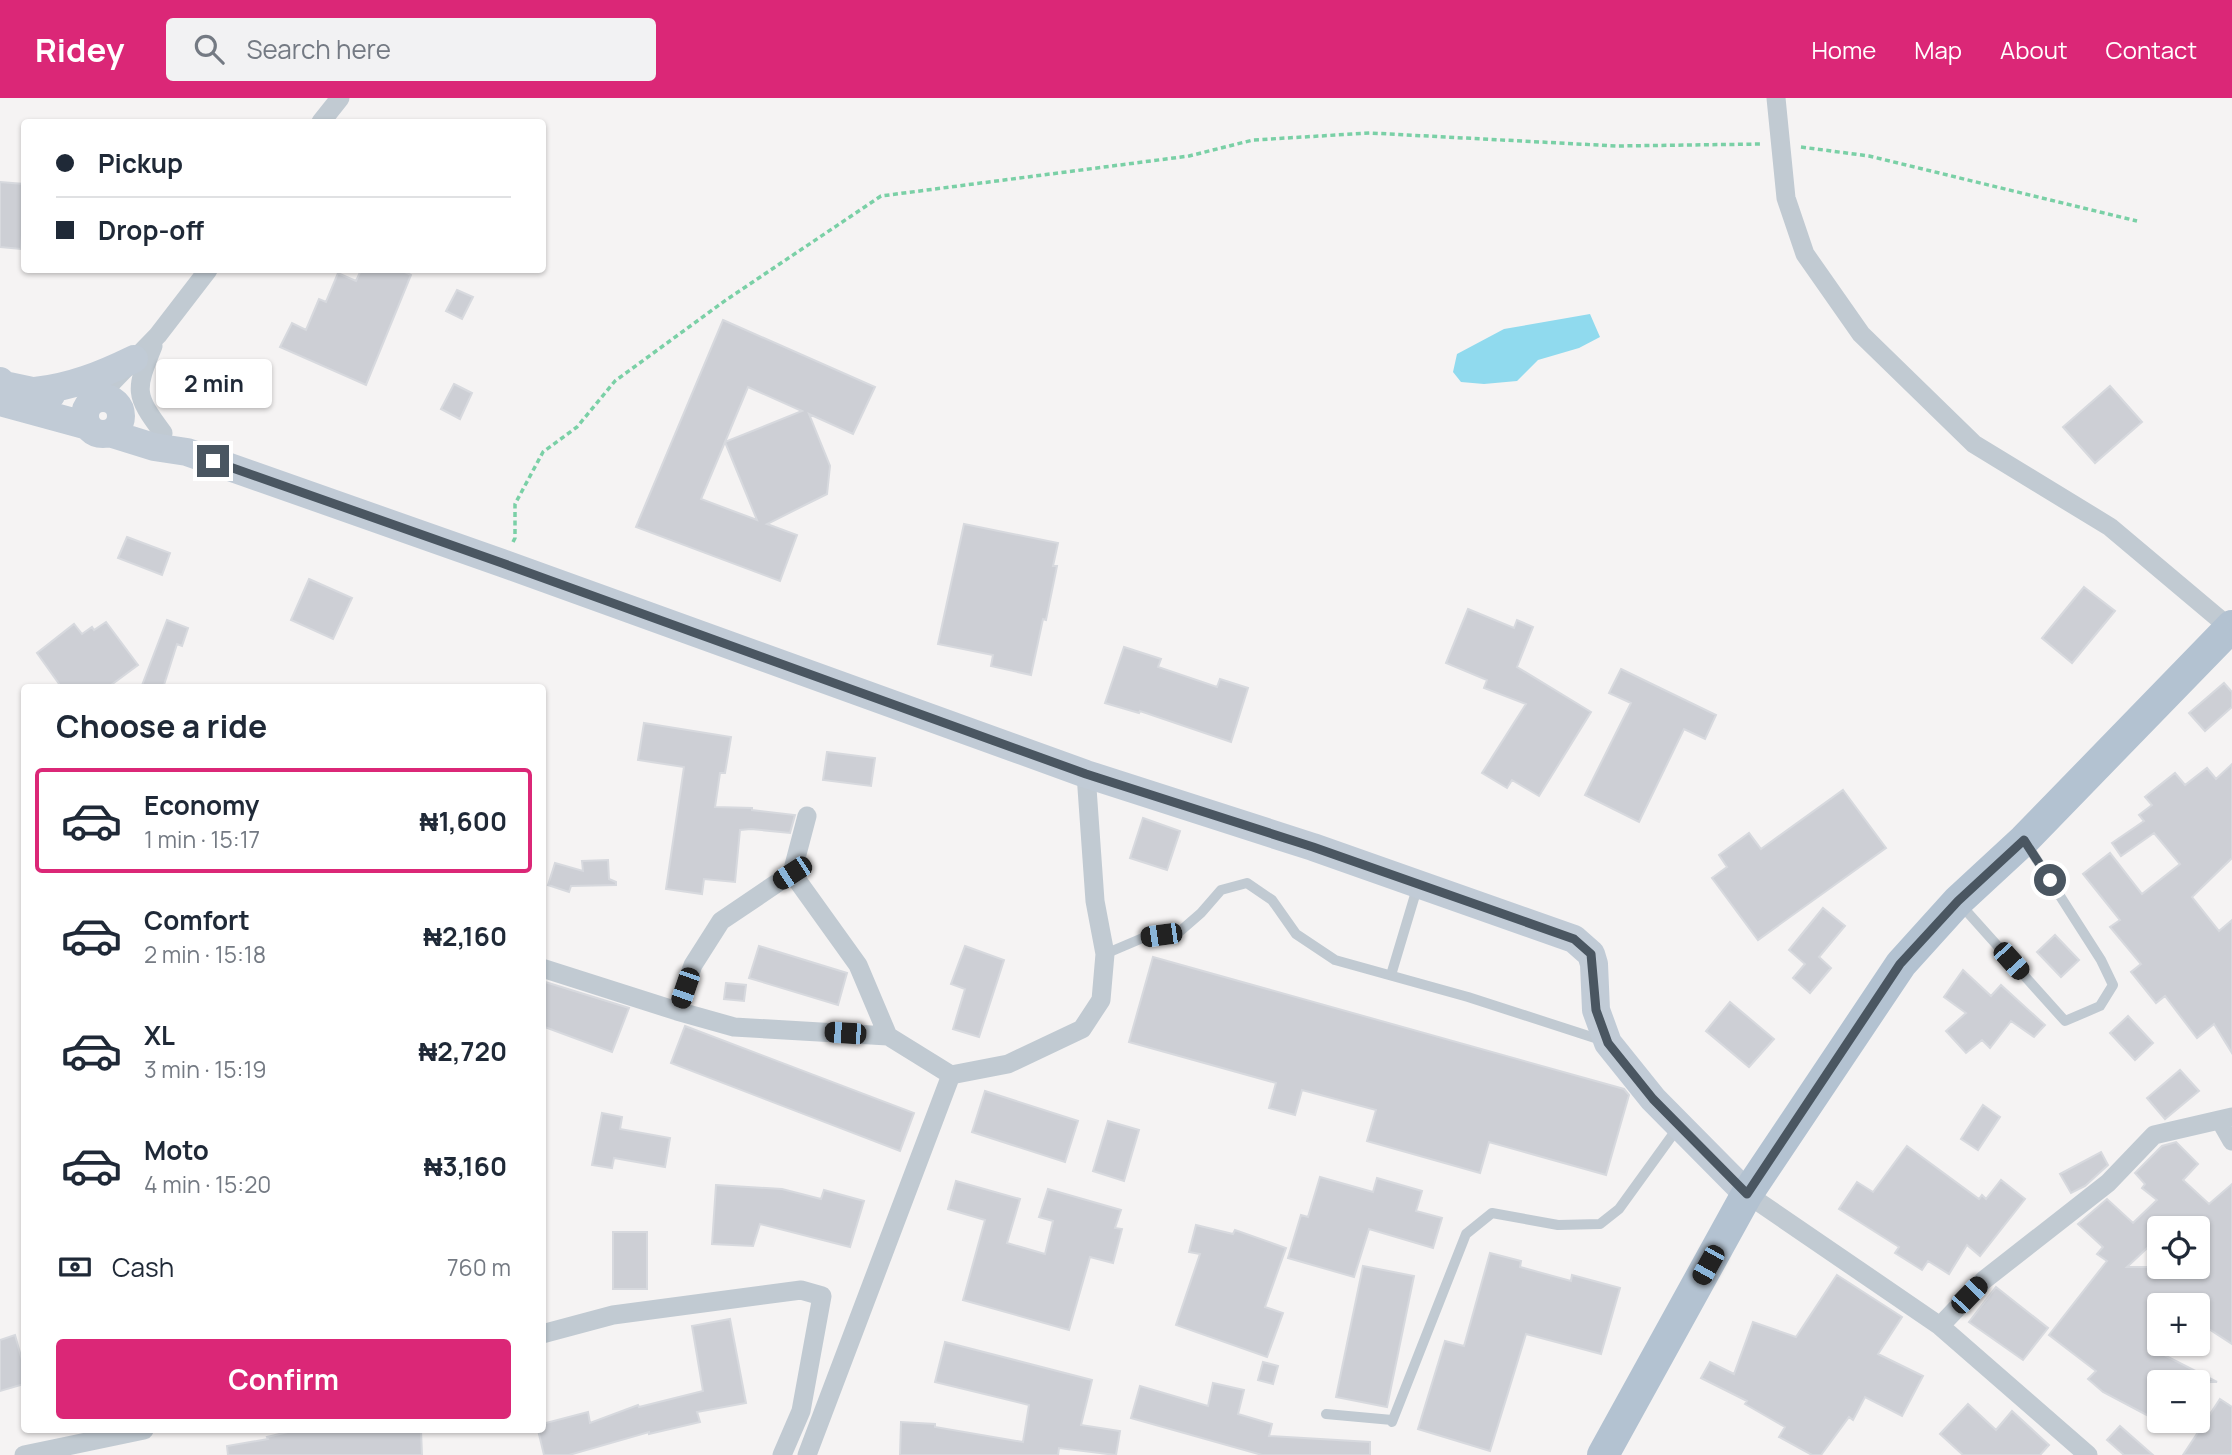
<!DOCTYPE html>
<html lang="en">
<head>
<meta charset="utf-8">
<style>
  body { margin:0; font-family:Manrope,sans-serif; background:#f2f2f3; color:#1f2937; height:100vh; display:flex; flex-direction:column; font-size:26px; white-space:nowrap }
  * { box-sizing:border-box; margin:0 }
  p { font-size:23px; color:#747a83 }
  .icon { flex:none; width:38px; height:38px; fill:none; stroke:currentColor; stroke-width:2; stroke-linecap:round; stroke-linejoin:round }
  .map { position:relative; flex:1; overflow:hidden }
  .sheet { position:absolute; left:21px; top:586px; width:525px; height:749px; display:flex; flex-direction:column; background:#fff; border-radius:7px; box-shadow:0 2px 5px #0004 }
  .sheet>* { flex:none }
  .banner { position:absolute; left:21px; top:21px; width:525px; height:154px; border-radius:7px; box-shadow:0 2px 5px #0004; display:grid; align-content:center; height:154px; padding:0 35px; background:#fff }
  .buttons { position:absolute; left:2147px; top:1118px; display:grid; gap:14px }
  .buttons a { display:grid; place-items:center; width:63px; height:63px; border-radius:7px; background:#fff; box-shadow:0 2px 5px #0004; font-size:35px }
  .end { position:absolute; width:32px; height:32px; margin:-16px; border:9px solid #4a5661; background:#fff; box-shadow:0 0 0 4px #fff }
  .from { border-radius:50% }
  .bubble { position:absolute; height:49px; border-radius:7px; background:#fff; box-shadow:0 2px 5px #0004; font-size:23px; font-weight:700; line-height:49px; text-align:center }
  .car { position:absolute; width:21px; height:42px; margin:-21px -10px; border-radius:9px; box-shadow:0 0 5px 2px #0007; background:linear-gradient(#222 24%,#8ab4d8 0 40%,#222 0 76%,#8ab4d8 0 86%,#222 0) }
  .banner b { display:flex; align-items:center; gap:24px; height:66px; font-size:26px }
  .banner b+b { border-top:2px solid #e0e1e3 }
  .banner i { width:18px; height:18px; background:#1f2937 }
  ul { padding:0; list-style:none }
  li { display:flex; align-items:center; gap:21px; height:105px; margin:0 14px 10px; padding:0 21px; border:4px solid transparent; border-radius:7px }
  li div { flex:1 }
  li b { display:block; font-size:26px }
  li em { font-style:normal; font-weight:700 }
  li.selected { border-color:#db2777 }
  li>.icon { width:63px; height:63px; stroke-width:1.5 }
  h2 { padding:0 35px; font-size:32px; line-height:84px }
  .pay { display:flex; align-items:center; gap:18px; height:77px; padding:0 35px; font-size:26px }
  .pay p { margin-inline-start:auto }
  .action { display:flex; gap:14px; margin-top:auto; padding:14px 35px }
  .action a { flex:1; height:80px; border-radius:7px; background:#db2777; color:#fff; font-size:28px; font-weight:700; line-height:80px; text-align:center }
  header { display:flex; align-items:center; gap:42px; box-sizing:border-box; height:98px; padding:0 35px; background:#db2777; color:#fff }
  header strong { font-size:33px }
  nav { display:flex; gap:38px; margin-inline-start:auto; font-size:24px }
  .search { width:490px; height:63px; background:#f2f2f3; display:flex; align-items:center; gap:18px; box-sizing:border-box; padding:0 24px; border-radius:7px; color:#747a83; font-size:26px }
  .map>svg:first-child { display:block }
</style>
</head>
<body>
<header>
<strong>Ridey</strong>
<div class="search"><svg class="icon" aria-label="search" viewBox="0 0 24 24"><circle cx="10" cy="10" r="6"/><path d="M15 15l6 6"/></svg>Search here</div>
<nav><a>Home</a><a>Map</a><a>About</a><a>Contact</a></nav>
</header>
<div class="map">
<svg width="2232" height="1357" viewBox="0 0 2232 1357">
  <rect width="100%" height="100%" fill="#f5f3f3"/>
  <path fill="#90daee" d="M1590 216 1600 239 1579 250 1538 262 1517 283 1484 286 1461 284 1453 274 1457 256 1504 231Z"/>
  <path fill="#cdcfd5" stroke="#d7d9de" stroke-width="2" fill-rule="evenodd" d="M0 84 24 86V137H22L21 151 0 149Z
    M361 172H401L411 177 366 287 280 249 292 225 306 232 319 201 326 204 338 175 356 183Z
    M457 192 473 199 462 221 446 213Z
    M723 222 875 289 853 336 809 316 830 368 827 396 767 426 797 437 780 483 636 429ZM748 289 802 313 725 344ZM725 344 757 422 701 401Z
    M454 286 472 295 460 321 441 311Z
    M2110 288 2142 324 2095 365 2063 329Z
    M964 426 1058 445 1053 468H1057L1046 522 1043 521 1031 577 991 568 993 557 938 546Z
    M127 439 170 455 162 477 118 460Z
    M309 481 352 500 333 541 291 522Z
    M2084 489 2115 513 2072 565 2042 540Z
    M1468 511 1514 530 1517 522 1533 529 1517 569 1591 614 1539 698 1512 682 1507 690 1482 675 1526 606 1484 590 1487 582 1446 565Z
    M167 522 188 530 182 548 177 546 163 590H141Z
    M106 524 138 567 107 590H62L37 555 74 526 82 536 92 529 94 532Z
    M1124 549 1161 561 1158 569 1217 589 1220 581 1248 590 1231 644 1140 613 1139 615 1105 605Z
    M1621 571 1716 617 1705 641 1684 631 1639 724 1585 697 1631 605 1609 595Z
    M2224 585 2232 594V609L2205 633 2189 615Z
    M644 625 731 639 725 675H720L715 709 752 710V712L795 717 790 735 751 731 740 732 735 784 704 781 702 796 666 791 684 669 638 662Z
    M827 654 875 660 871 688 823 682Z
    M2232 666V760L2192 799 2219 833 2232 822V955L2214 926 2197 940 2165 898 2156 905 2131 874 2141 866 2110 829 2120 822 2083 776 2110 755 2142 796 2180 766 2154 735 2121 758 2112 745 2144 723 2139 717 2152 707 2145 699 2175 675 2185 687 2207 670 2216 681Z
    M1843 692 1886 750 1758 842 1712 780 1727 769 1719 757 1749 735 1761 751Z
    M1143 720 1180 733 1167 772 1130 760Z
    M608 762 609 781 616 784V787L571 788 569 794 548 787 555 765 583 773 582 763Z
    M1823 810 1845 828 1819 859 1831 870 1810 895 1793 880 1805 866 1789 852Z
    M2055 837 2079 862 2061 879 2037 854Z
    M759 848 847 875 838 907 749 880Z
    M965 848 1004 862 979 939 953 931 965 891 951 886Z
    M1153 859 1624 991 1629 997 1606 1077 1489 1044 1480 1075 1367 1043 1376 1012 1302 992 1295 1017 1269 1010 1276 985 1129 944Z
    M1963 872 1991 898 2001 887 2045 927 2034 939 2011 923 1990 950 1982 942 1966 955 1946 933 1966 915 1944 899Z
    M542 883 629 910 612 954 542 928Z
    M726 885 746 887 744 903 724 901Z
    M1730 904 1774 941 1749 969 1706 933Z
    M2128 918 2153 945 2135 962 2110 935Z
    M685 928 914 1015 900 1053 671 965Z
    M2180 972 2199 993 2165 1021 2147 1000Z
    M985 993 1078 1023 1065 1064 972 1034Z
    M1983 1007 2000 1019 1978 1052 1961 1041Z
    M602 1015 622 1019 620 1031 670 1040 665 1069 614 1060 612 1070 592 1067Z
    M1108 1023 1139 1032 1124 1083 1093 1073Z
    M2176 1044 2198 1066 2183 1082 2209 1106 2232 1086V1246L2198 1224V1208H2160V1246H2178L2166 1258 2217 1284H2160V1324L2103 1294 2088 1281 2096 1273 2049 1237 2107 1163 2097 1156 2103 1149 2078 1126 2107 1101 2133 1125 2157 1102 2142 1090 2145 1086 2135 1075 2162 1048ZM2160 1130H2198V1169H2127L2160 1138Z
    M1907 1048 1979 1101 1982 1097 1986 1101 2001 1082 2025 1101 1980 1158 1967 1147 1949 1176 1928 1163 1922 1172 1895 1155 1899 1149 1839 1111 1857 1084 1873 1094Z
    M2101 1054 2108 1067 2085 1088 2071 1095 2060 1076Z
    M1320 1079 1373 1094 1377 1080 1422 1093 1416 1113 1442 1120 1433 1150 1369 1131 1354 1179 1288 1160 1301 1117 1308 1119Z
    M956 1083 1020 1101 1007 1145 1045 1156 1053 1123 1039 1119 1048 1091 1121 1112 1115 1130 1122 1131 1113 1165 1090 1159 1069 1232 963 1202 985 1122 948 1111Z
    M716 1087 782 1091 821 1101 824 1092 864 1103 850 1149 760 1126 753 1148 712 1146Z
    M1196 1127 1233 1136 1235 1132 1286 1150 1265 1209 1283 1215 1267 1259 1176 1227 1200 1156 1189 1154Z
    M613 1134H647V1191H613Z
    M1490 1155 1521 1163 1520 1169 1571 1183 1572 1177 1620 1190 1601 1256 1526 1236 1490 1353 1418 1331 1445 1243 1464 1248Z
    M1363 1168 1414 1178 1387 1309 1336 1299Z
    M1837 1177 1902 1219 1878 1256 1923 1278 1902 1318 1865 1299 1853 1322 1849 1319 1821 1357H1812L1779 1339 1785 1329 1745 1306 1747 1303 1701 1280 1710 1264 1734 1276 1753 1224 1796 1239Z
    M1996 1189 2048 1230 2023 1262 1969 1224Z
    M730 1221 746 1305 697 1314 700 1324 649 1336V1334L569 1357H544L538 1332H542V1326L588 1314 590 1325 638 1307 639 1309 703 1293 692 1228Z
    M15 1237 24 1269V1286L0 1293V1242Z
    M945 1244 1092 1282 1081 1327 1120 1333 1116 1357 1059 1350 1058 1357H900L901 1324 935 1326V1329L1023 1344 1029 1307 935 1284Z
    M1263 1264 1278 1268 1273 1286 1258 1282Z
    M1213 1285 1244 1292 1238 1316 1272 1326 1269 1338 1370 1344V1357H1262L1131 1320 1140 1288 1208 1308Z
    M2220 1301 2232 1309V1357H2183Z
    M1968 1306 1996 1332 2012 1313 2049 1347 2040 1357H1963L1940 1336Z
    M2120 1328 2153 1357H2124L2107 1342Z
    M296 1332H421L422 1357H228L227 1348 268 1341 267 1339Z"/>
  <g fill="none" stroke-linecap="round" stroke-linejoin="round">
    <path stroke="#7ad0a6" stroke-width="3.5" stroke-dasharray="5 3.5" stroke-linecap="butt" d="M1801 49 1869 58 2137 123
      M513 444 515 440V406L543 354 577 329 615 283 726 202 881 98 1189 58 1253 42 1370 35 1616 48 1762 46"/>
    <path stroke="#c1cad2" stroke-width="10" d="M1961 807 2065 923 2100 908 2113 887 2101 862 2026 745
      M1105 856 1145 839 1178 835 1201 815 1221 792 1247 785 1272 802 1296 836 1335 862 1468 899 1601 942
      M1391 877 1418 787
      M1326 1316 1392 1322
      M1392 1324 1466 1136 1492 1115 1558 1127 1600 1126 1619 1111 1679 1028"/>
    <path stroke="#c1cad2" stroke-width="19" d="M1776 0 1786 100 1805 156 1861 236 1974 346 2110 429 2230 530
      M321 24 340 0
      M153 248C135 293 134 296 163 335
      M96 301 158 237 208 172
      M792 775 858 867 888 938
      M542 870 677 913 734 929 888 938 951 977 1008 966 1082 931 1101 902 1105 856 1095 803 1086 676
      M677 913 693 867 721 823 792 775 807 718
      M2220 1022 2232 1043
      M1747 1096 1940 1228 2088 1357
      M1940 1228 1984 1182 2108 1085 2154 1037 2232 1019
      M542 1236 613 1217 801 1192 822 1198 801 1313 782 1357
      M24 1357 144 1332
      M807 1357 951 977"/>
    <path stroke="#c1cbd6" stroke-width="28" d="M0 283 4 287 51 297
      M35 293C71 289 101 277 134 261
      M85 318a18 18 0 1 1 36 0a18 18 0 1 1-36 0Z
      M0 304 88 328
      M109 335 154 349 187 354 502 465 1086 676 1313 749 1574 841 1591 856 1594 866 1596 912 1608 945 1653 1001 1747 1096"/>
    <path stroke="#b3c2d1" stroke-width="32" d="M1603 1357 1747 1096 1901 866 1958 803 2024 742 2232 528"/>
  </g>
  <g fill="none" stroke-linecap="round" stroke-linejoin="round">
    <path stroke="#4a5661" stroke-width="9" d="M213 363 502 465 1086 676 1313 749 1574 841 1591 856 1596 912 1608 945 1653 1001 1747 1096 1900 866 1958 803 2024 742 2050 782"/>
  </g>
</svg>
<div class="buttons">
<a><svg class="icon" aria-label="locate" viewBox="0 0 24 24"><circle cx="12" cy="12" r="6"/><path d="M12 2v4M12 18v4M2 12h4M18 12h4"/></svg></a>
<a>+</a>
<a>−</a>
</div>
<i class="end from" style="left:2050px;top:782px"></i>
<i class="end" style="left:213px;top:363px"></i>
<div class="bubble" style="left:156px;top:261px;width:116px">2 min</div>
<i class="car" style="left:792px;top:775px;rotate:237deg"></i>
<i class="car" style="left:1161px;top:837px;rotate:262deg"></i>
<i class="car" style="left:2011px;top:863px;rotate:138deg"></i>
<i class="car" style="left:685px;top:890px;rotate:199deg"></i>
<i class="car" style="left:845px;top:935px;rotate:274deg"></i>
<i class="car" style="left:1708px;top:1167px;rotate:209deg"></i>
<i class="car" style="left:1969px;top:1197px;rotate:44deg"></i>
<div class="banner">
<b><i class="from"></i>Pickup</b>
<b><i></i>Drop-off</b>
</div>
<section class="sheet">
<h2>Choose a ride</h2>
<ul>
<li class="selected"><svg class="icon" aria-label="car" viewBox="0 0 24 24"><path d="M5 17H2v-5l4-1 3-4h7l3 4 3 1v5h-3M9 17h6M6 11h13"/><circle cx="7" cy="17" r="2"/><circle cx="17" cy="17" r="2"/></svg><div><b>Economy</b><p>1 min · 15:17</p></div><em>₦1,600</em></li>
<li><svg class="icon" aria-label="car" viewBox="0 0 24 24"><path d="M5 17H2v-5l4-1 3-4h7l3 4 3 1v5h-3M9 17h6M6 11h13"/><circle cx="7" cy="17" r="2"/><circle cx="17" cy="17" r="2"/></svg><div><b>Comfort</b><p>2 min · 15:18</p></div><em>₦2,160</em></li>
<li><svg class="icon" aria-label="car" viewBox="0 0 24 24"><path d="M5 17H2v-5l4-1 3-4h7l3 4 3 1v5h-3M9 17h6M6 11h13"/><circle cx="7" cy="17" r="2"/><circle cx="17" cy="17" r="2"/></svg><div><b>XL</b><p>3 min · 15:19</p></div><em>₦2,720</em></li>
<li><svg class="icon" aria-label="car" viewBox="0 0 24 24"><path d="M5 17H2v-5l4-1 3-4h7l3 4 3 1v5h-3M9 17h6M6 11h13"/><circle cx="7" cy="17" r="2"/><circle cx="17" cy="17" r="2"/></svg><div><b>Moto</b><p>4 min · 15:20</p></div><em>₦3,160</em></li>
</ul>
<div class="pay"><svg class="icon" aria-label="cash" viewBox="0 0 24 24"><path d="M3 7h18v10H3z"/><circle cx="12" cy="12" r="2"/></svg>Cash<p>760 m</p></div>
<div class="action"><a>Confirm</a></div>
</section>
</div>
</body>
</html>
